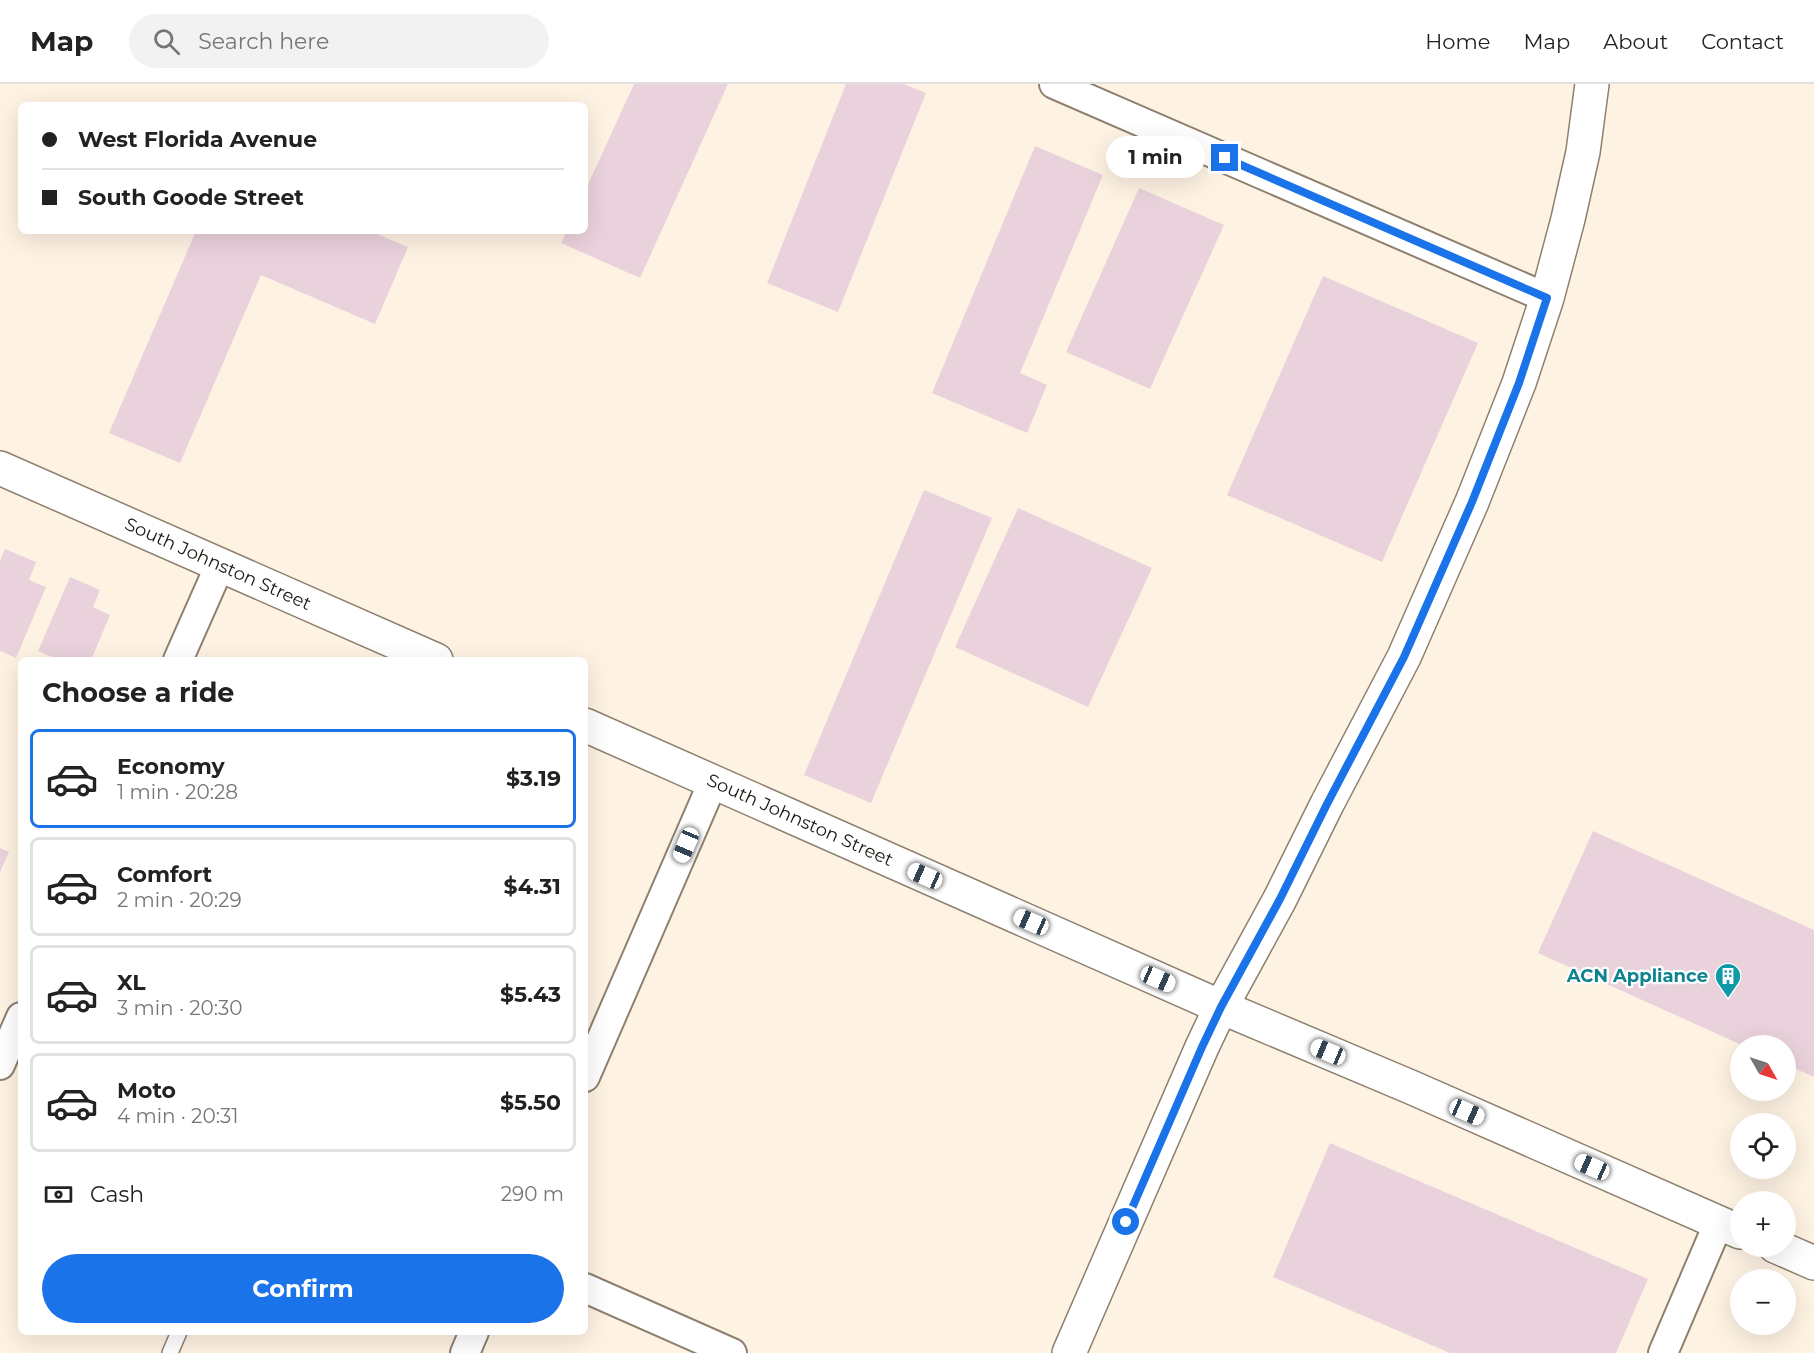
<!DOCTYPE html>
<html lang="en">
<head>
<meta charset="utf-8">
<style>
  body { margin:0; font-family:Montserrat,sans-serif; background:#f2f2f2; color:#222; height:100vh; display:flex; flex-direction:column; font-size:22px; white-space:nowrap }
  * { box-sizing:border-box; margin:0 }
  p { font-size:20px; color:#767676 }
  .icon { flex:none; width:33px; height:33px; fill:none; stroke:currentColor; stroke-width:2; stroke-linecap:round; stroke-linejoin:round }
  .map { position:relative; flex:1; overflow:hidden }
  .sheet { position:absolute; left:18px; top:573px; width:570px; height:678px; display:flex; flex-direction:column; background:#fff; border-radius:9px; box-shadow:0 6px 24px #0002 }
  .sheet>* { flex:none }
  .banner { position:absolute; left:18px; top:18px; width:570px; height:132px; border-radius:9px; box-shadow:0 6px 24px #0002; display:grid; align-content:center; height:132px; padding:0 24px; background:#fff }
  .needle { width:39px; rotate:129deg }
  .fabs { position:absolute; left:1730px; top:951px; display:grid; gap:12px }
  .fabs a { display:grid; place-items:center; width:66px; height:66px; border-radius:50%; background:#fff; box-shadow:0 6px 24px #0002; font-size:30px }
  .end { position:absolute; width:27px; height:27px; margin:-14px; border:8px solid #1a73e8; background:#fff; box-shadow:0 0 0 3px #fff }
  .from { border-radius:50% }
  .bubble { position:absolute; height:42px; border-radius:21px; background:#fff; box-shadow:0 6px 24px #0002; font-size:20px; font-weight:700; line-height:42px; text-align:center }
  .car { position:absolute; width:18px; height:36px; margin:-18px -9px; border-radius:8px; box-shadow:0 0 4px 2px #0007; background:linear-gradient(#fff 24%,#345 0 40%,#fff 0 76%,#345 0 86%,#fff 0) }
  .banner b { display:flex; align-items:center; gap:21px; height:57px; font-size:22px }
  .banner b+b { border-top:2px solid #e0e0e0 }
  .banner i { width:15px; height:15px; background:#222 }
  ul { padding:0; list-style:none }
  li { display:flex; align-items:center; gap:18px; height:99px; margin:0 12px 9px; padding:0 12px; border:3px solid #e0e0e0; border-radius:9px }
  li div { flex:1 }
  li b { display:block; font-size:22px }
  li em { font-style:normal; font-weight:700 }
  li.on { border-color:#1a73e8 }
  li>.icon { width:54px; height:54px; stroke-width:1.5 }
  h2 { padding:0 24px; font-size:27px; line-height:72px }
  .pay { display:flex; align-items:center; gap:15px; height:66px; padding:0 24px; font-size:22px }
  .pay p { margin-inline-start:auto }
  .button { display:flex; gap:12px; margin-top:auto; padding:12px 24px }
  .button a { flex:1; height:69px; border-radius:36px; background:#1a73e8; color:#fff; font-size:24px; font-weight:700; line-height:69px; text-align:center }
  header { display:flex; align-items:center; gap:36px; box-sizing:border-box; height:84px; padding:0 30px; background:#fff; border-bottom:2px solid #e0e0e0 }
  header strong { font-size:28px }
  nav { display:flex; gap:33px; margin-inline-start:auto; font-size:21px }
  .search { width:420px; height:54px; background:#f2f2f2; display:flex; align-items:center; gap:15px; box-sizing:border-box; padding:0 21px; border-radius:33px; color:#767676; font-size:22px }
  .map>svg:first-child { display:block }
</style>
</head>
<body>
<header>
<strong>Map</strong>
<div class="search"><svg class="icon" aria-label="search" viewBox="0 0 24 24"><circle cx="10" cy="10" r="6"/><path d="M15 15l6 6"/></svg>Search here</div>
<nav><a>Home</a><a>Map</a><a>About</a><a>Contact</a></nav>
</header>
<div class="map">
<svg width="1814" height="1269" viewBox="0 0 1814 1269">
  <rect width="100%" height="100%" fill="#fef2e3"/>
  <path fill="#ead2dc" d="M634 0H728L640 194 561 159 567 147H585V107Z
    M846 0H904L926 9 838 228 767 199Z
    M1035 62 1103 91 1020 289 1047 301 1027 349 932 309Z
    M1139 104 1224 141 1150 305 1066 268Z
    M196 147H370L408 163 375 240 261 191 180 379 109 349Z
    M1323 192 1478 259 1382 478 1227 411Z
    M924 406 992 434 871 719 804 691Z
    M1018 424 1152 484 1088 623 955 563Z
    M5 465 36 478 29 496 46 503 16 574 0 567V477Z
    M70 493 100 506 93 523 110 531 91 576H56L57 575 38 567Z
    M1593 747 1814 846V993L1785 980V962H1744L1538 869Z
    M0 764 9 768 0 788Z
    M1330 1059 1648 1195 1616 1269H1450L1273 1193Z"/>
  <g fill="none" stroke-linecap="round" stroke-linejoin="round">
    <g stroke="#8e806f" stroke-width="18">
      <path id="service" d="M170 1269 179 1248"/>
    </g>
    <g stroke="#8e806f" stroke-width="32">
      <path id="minor" d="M1054 0 1547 214
        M178 576 220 481
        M0 981 21 933
        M585 993 713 698
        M585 1204 732 1269
        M465 1269 474 1248
        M1663 1269 1719 1138"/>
    </g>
    <g stroke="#8e806f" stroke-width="36">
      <path id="tertiary" d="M0 384 436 576
        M585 641 1221 923 1413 1004 1740 1148
        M1775 1162 1814 1179"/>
    </g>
    <g stroke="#8e806f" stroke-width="36">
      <path id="secondary" d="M1069 1269 1202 963 1221 923 1280 815 1327 720 1404 573 1472 418 1519 299 1547 214 1568 135 1583 68 1592 0"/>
    </g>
    <use href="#service" stroke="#fff" stroke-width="15"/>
    <use href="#minor" stroke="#fff" stroke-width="28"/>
    <use href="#tertiary" stroke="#fff" stroke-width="33"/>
    <use href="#secondary" stroke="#fff" stroke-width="33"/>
  </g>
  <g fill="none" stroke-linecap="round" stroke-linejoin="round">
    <path stroke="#1a73e8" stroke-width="8" d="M1126 1138 1202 963 1221 923 1280 815 1327 720 1404 573 1472 418 1519 299 1547 214 1225 74"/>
  </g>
  <defs>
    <g id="building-pin" transform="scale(1.35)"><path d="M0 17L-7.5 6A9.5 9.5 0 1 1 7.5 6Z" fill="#0f9aa8" stroke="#fff"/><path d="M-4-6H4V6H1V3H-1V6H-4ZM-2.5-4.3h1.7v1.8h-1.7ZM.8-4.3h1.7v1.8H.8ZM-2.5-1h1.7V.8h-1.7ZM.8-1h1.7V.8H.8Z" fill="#fff"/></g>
  </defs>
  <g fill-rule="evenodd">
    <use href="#building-pin" x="1728" y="892"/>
  </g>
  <g text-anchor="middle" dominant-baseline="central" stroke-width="4.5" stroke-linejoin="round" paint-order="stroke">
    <g font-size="18" fill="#1b1610" stroke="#fff">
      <text transform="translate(218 480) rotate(24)">South Johnston Street</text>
      <text transform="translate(800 736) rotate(24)">South Johnston Street</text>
    </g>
    <g font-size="18" font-weight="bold" fill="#0d838f" stroke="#fff" text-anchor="end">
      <text x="1708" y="892">ACN Appliance</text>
    </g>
  </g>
</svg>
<div class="fabs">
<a><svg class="needle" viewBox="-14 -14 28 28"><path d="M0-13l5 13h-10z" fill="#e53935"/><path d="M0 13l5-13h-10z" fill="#767676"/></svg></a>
<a><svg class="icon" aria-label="locate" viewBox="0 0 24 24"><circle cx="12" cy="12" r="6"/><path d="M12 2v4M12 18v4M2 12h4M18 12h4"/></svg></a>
<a>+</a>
<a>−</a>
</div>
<i class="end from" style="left:1126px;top:1138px"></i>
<i class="end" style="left:1225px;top:74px"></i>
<div class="bubble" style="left:1106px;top:52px;width:99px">1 min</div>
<i class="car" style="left:686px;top:761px;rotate:203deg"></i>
<i class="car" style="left:925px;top:792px;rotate:294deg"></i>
<i class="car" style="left:1031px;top:838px;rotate:294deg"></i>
<i class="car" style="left:1158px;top:895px;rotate:114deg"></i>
<i class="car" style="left:1328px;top:968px;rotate:293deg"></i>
<i class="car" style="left:1467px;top:1028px;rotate:114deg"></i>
<i class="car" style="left:1592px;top:1083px;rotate:294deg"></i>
<div class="banner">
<b><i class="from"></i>West Florida Avenue</b>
<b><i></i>South Goode Street</b>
</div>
<section class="sheet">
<h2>Choose a ride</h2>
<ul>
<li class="on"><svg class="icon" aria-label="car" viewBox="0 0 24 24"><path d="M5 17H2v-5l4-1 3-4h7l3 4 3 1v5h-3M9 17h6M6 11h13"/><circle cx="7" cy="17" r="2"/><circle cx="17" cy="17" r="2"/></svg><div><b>Economy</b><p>1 min · 20:28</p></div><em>$3.19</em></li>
<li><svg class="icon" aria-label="car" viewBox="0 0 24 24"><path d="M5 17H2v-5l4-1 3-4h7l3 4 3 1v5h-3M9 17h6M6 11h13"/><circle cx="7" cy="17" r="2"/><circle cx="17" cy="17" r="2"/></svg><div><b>Comfort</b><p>2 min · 20:29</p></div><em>$4.31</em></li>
<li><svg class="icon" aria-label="car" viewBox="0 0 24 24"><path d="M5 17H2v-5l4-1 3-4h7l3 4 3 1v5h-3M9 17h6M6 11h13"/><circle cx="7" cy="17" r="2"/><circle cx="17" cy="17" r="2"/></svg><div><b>XL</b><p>3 min · 20:30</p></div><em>$5.43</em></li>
<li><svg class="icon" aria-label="car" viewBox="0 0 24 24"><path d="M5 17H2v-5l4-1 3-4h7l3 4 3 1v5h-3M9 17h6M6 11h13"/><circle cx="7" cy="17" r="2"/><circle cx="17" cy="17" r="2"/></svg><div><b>Moto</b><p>4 min · 20:31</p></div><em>$5.50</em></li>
</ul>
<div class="pay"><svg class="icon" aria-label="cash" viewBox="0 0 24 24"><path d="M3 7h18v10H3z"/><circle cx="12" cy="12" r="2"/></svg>Cash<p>290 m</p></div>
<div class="button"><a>Confirm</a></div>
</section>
</div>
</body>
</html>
